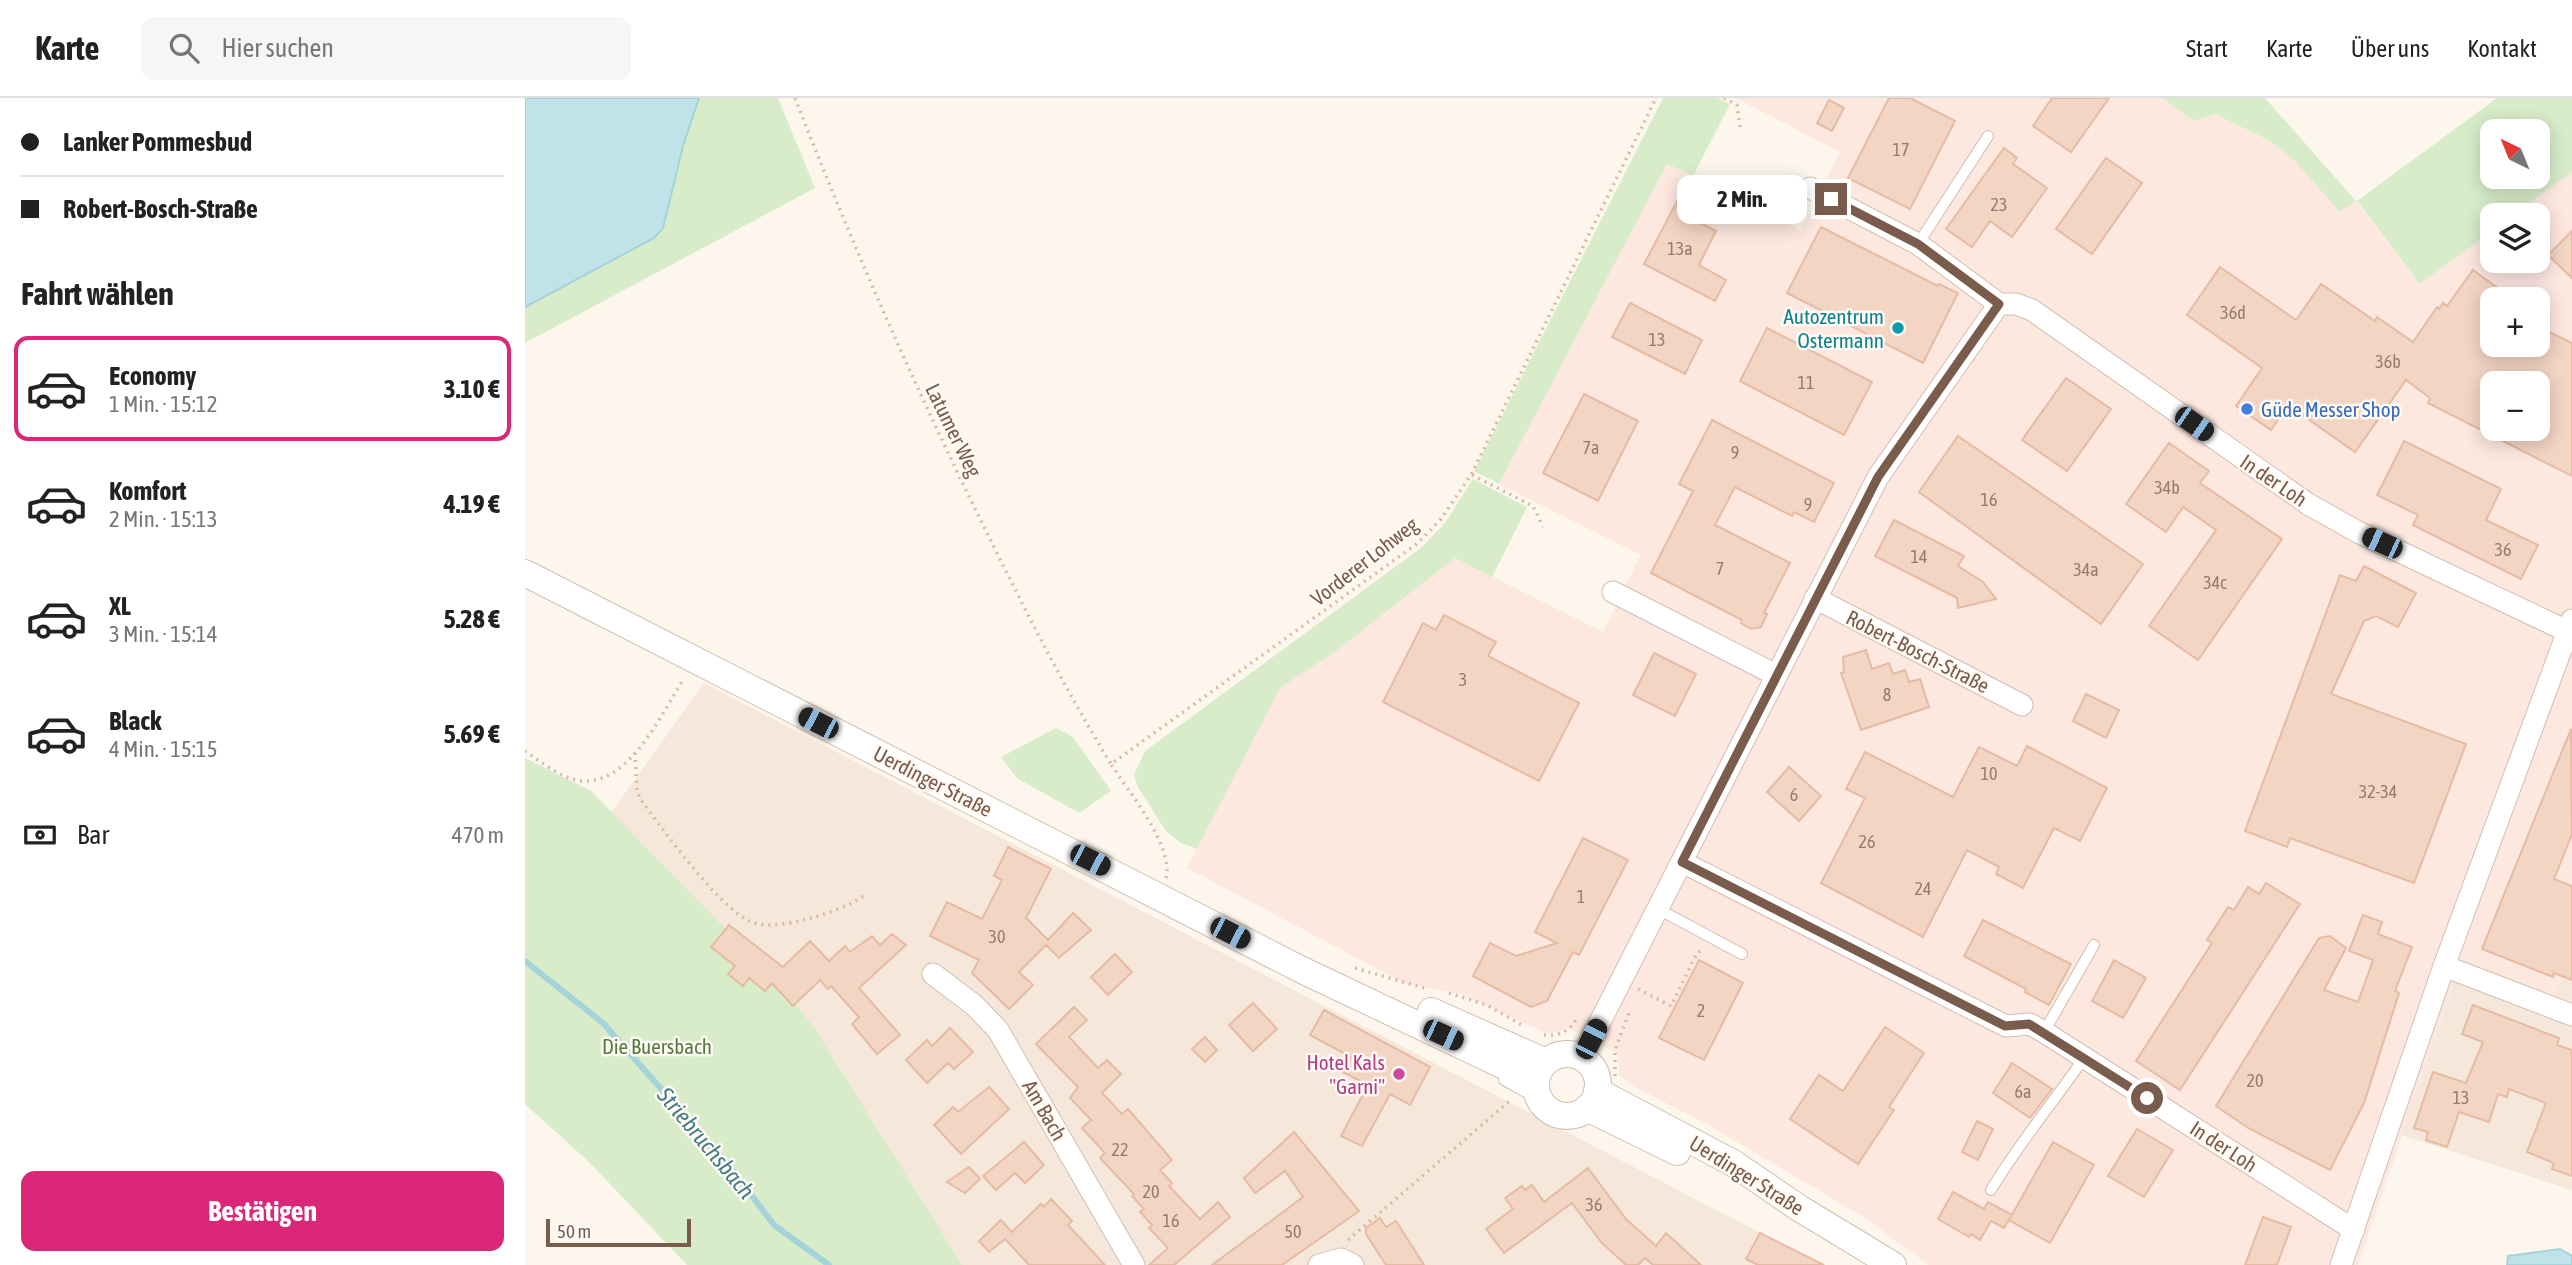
<!DOCTYPE html>
<html lang="de">
<head>
<meta charset="utf-8">
<style>
  body { margin:0; font-family:"Asap Condensed",sans-serif; background:#f6f6f6; color:#222; height:100vh; display:flex; flex-direction:column; font-size:26px; white-space:nowrap }
  * { box-sizing:border-box; margin:0 }
  p { font-size:23px; color:#767676 }
  .icon { flex:none; width:38px; height:38px; fill:none; stroke:currentColor; stroke-width:2; stroke-linecap:round; stroke-linejoin:round }
  .map { position:relative; flex:1; overflow:hidden }
  .sheet { display:flex; flex-direction:column; background:#fff; width:525px }
  .sheet>* { flex:none }
  .banner { display:grid; align-content:center; height:154px; padding:0 21px; background:#fff }
  .needle { width:46px; rotate:317deg }
  .fabs { position:absolute; left:1955px; top:21px; display:grid; gap:14px }
  .fabs a { display:grid; place-items:center; width:70px; height:70px; border-radius:14px; background:#fff; box-shadow:0 4px 18px #0003; font-size:35px }
  .scale { position:absolute; left:21px; bottom:18px; width:145px; box-sizing:border-box; padding-left:7px; border:4px solid #7a5c4d; border-top:0; font-size:19px; line-height:24px; white-space:nowrap; color:#7a5c4d; -webkit-text-stroke:5px #fffaf3; paint-order:stroke }
  .end { position:absolute; width:32px; height:32px; margin:-16px; border:9px solid #7a5c4d; background:#fff; box-shadow:0 0 0 4px #fff }
  .from { border-radius:50% }
  .bubble { position:absolute; height:49px; border-radius:14px; background:#fff; box-shadow:0 4px 18px #0003; font-size:23px; font-weight:700; line-height:49px; text-align:center }
  .car { position:absolute; width:21px; height:42px; margin:-21px -10px; border-radius:9px; box-shadow:0 0 5px 2px #0007; background:linear-gradient(#222 24%,#8ab4d8 0 40%,#222 0 76%,#8ab4d8 0 86%,#222 0) }
  .banner b { display:flex; align-items:center; gap:24px; height:66px; font-size:26px }
  .banner b+b { border-top:2px solid #e0e0e0 }
  .banner i { width:18px; height:18px; background:#222 }
  ul { padding:0; list-style:none }
  li { display:flex; align-items:center; gap:21px; height:105px; margin:0 14px 10px; padding:0 7px; border:4px solid transparent; border-radius:14px }
  li div { flex:1 }
  li b { display:block; font-size:26px }
  li em { font-style:normal; font-weight:700 }
  li.current { border-color:#db2777 }
  li>.icon { width:63px; height:63px; stroke-width:1.5 }
  h2 { padding:0 21px; font-size:32px; line-height:84px }
  .pay { display:flex; align-items:center; gap:18px; height:77px; padding:0 21px; font-size:26px }
  .pay p { margin-inline-start:auto }
  .primary-button { display:flex; gap:14px; margin-top:auto; padding:14px 21px }
  .primary-button a { flex:1; height:80px; border-radius:14px; background:#db2777; color:#fff; font-size:28px; font-weight:700; line-height:80px; text-align:center }
  header { display:flex; align-items:center; gap:42px; box-sizing:border-box; height:98px; padding:0 35px; background:#fff; border-bottom:2px solid #e0e0e0 }
  header strong { font-size:33px }
  nav { display:flex; gap:38px; margin-inline-start:auto; font-size:24px }
  .search { width:490px; height:63px; background:#f6f6f6; display:flex; align-items:center; gap:18px; box-sizing:border-box; padding:0 24px; border-radius:14px; color:#767676; font-size:26px }
  main { display:flex; flex:1; min-height:0 }
  .map>svg:first-child { display:block }
</style>
</head>
<body>
<header>
<strong>Karte</strong>
<div class="search"><svg class="icon" aria-label="search" viewBox="0 0 24 24"><circle cx="10" cy="10" r="6"/><path d="M15 15l6 6"/></svg>Hier suchen</div>
<nav><a>Start</a><a>Karte</a><a>Über uns</a><a>Kontakt</a></nav>
</header>
<main>
<section class="sheet">
<div class="banner">
<b><i class="from"></i>Lanker Pommesbud</b>
<b><i></i>Robert-Bosch-Straße</b>
</div>
<h2>Fahrt wählen</h2>
<ul>
<li class="current"><svg class="icon" aria-label="car" viewBox="0 0 24 24"><path d="M5 17H2v-5l4-1 3-4h7l3 4 3 1v5h-3M9 17h6M6 11h13"/><circle cx="7" cy="17" r="2"/><circle cx="17" cy="17" r="2"/></svg><div><b>Economy</b><p>1 Min. · 15:12</p></div><em>3.10 €</em></li>
<li><svg class="icon" aria-label="car" viewBox="0 0 24 24"><path d="M5 17H2v-5l4-1 3-4h7l3 4 3 1v5h-3M9 17h6M6 11h13"/><circle cx="7" cy="17" r="2"/><circle cx="17" cy="17" r="2"/></svg><div><b>Komfort</b><p>2 Min. · 15:13</p></div><em>4.19 €</em></li>
<li><svg class="icon" aria-label="car" viewBox="0 0 24 24"><path d="M5 17H2v-5l4-1 3-4h7l3 4 3 1v5h-3M9 17h6M6 11h13"/><circle cx="7" cy="17" r="2"/><circle cx="17" cy="17" r="2"/></svg><div><b>XL</b><p>3 Min. · 15:14</p></div><em>5.28 €</em></li>
<li><svg class="icon" aria-label="car" viewBox="0 0 24 24"><path d="M5 17H2v-5l4-1 3-4h7l3 4 3 1v5h-3M9 17h6M6 11h13"/><circle cx="7" cy="17" r="2"/><circle cx="17" cy="17" r="2"/></svg><div><b>Black</b><p>4 Min. · 15:15</p></div><em>5.69 €</em></li>
</ul>
<div class="pay"><svg class="icon" aria-label="cash" viewBox="0 0 24 24"><path d="M3 7h18v10H3z"/><circle cx="12" cy="12" r="2"/></svg>Bar<p>470 m</p></div>
<div class="primary-button"><a>Bestätigen</a></div>
</section>
<div class="map">
<svg width="2047" height="1167" viewBox="0 0 2047 1167">
  <rect width="100%" height="100%" fill="#fdf6ec"/>
  <path fill="#f5e8da" d="M179 585 1297 1167H326L0 835Z
    M2047 854V1092L1876 1037 1938 860 2030 896Z"/>
  <path fill="#fde8e0" fill-rule="evenodd" d="M1211 0H1637L1669 23 1690 16 1745 43 1770 62 1815 114 1831 103 1895 186 1967 133V163H2012V117H1988L2047 74V854L2030 896 1938 860 1833 1167H1404L1340 1120 1180 1025 1108 988 1094 977 1093 956 1043 930 1023 936 936 896 879 885 662 770 755 590 811 553 930 460 1078 534 1116 457 974 386 1142 66 1276 132 1315 54ZM1967 201H2012V247H1967ZM1967 285H2012V331H1967Z"/>
  <path fill="#d8ecc9" fill-rule="evenodd" d="M174 0H253L290 90 0 245V209L129 140Z
    M1138 0H1192L1205 6 1168 78 1142 66 974 386 949 373Z
    M1637 0H1740L1831 103 1815 114 1769 62 1745 43 1690 16 1669 23Z
    M1972 0H2047V74L1988 117H1967V133L1895 186 1832 103ZM1967 33H2012V79H1967Z
    M948 381 1002 409 967 479 930 460 811 553 755 590 672 751 654 744 640 732 613 689 609 677 620 653 896 450 920 425Z
    M531 630 548 639 586 693 554 715 492 680 476 659Z
    M0 660 66 693 256 888 290 931 437 1167H162L65 1065 0 1006Z"/>
  <path fill="#bfe3e8" stroke="#a5d3da" stroke-width="2" d="M0 0H174L158 48 138 130 129 140 0 209Z
    M2035 1151 2047 1158V1167H1982L1983 1158Z"/>
  <g fill="none" stroke-linecap="round" stroke-linejoin="round">
    <path stroke="#a5d3da" stroke-width="6" d="M0 863 78 925 206 1070 249 1127 304 1167"/>
  </g>
  <path fill="#f3d5c3" stroke="#e6bba3" stroke-width="2" fill-rule="evenodd" d="M1364 0H1385L1430 23 1385 111 1323 80Z
    M1527 0H1584L1546 54 1508 28Z
    M1304 2 1319 10 1307 33 1292 25Z
    M1479 50 1492 60 1488 66 1522 90 1487 139 1465 123 1447 149 1421 131Z
    M1581 60 1617 85 1567 156 1531 131Z
    M1158 92 1181 103 1170 122 1191 133 1174 167 1201 182 1190 203 1119 166Z
    M1296 129 1413 188 1414 186 1433 195 1398 265 1262 195Z
    M2047 133V180L2023 157Z
    M1695 169 1771 222 1796 186 1850 223 1852 219 1888 244 1912 209 1914 211 1918 205 1922 208 1948 172 1988 201H1967V247H2012V228L2047 245V378L1903 305 1905 300 1881 282 1830 354 1763 307 1746 332 1711 308 1737 270 1662 217ZM1967 285H2012V331H1967Z
    M1105 205 1177 242 1160 276 1087 239Z
    M1242 230 1347 284 1319 337 1215 283Z
    M1541 280 1586 311 1542 373 1497 342Z
    M1059 296 1113 323 1073 403 1018 375Z
    M1187 322 1309 385 1289 424 1269 414 1267 418 1210 389 1190 427 1265 465 1239 515 1242 516 1236 529 1226 531 1216 525 1217 522 1126 475 1168 393 1154 386Z
    M1433 338 1618 466 1576 526 1394 394Z
    M1879 343 1976 391 1961 422 2013 447 1996 481 1888 427 1893 417 1852 397Z
    M1644 345 1684 373 1675 385 1757 441 1673 562 1624 528 1691 432 1658 409 1641 434 1601 406Z
    M1369 422 1439 458 1433 468 1458 484 1471 501 1433 510 1432 500 1350 458Z
    M1839 468 1891 495 1873 529 1851 518 1839 523 1806 596 1941 646 1889 785 1765 740 1762 749 1720 733 1815 477 1831 483Z
    M919 517 971 544 963 558 1054 605 1014 683 858 604 898 525 911 532Z
    M1341 552 1347 571 1364 565 1368 576 1380 572 1384 584 1395 581 1404 609 1336 632 1316 575 1319 574 1318 559Z
    M1129 555 1171 576 1150 618 1108 597Z
    M1561 596 1594 612 1581 640 1548 623Z
    M2046 631 2047 736 2029 781 2047 788V882L2029 875 2028 879 1957 851Z
    M1502 648 1582 690 1555 743 1529 730 1498 790 1471 776 1474 769 1442 752 1398 839 1296 785 1340 700 1321 691 1340 654 1428 699 1454 649 1492 668Z
    M1264 669 1296 698 1274 723 1242 694Z
    M1058 740 1103 762 1054 857 1048 854 1022 903 1006 909 948 878 965 845 991 858 1032 845 1010 834Z
    M483 749 526 771 501 820 523 842 548 815 566 832 534 860 521 847 494 874 508 887 484 911 447 875 454 862 405 838 422 804 457 821 477 782 469 778Z
    M1741 785 1775 806 1655 992 1611 963 1687 845 1682 842 1703 809 1709 812 1723 789 1734 796Z
    M1838 817 1857 824 1853 836 1887 849 1870 893 1874 895 1839 1005 1805 1072 1723 1030 1691 1008 1794 840 1805 838 1821 850 1799 892 1833 904 1848 862 1824 853Z
    M1458 822 1546 866 1524 907 1500 894 1501 891 1439 858Z
    M204 827 258 869 285 843 304 863 320 848 325 854 347 838 355 847 367 836 381 847 334 890 375 937 352 956 327 926 334 919 306 888 303 891 295 882 268 908 247 885 240 893 224 880 218 888 203 876 210 868 186 849Z
    M590 856 607 874 583 897 566 879Z
    M1174 862 1218 885 1179 962 1134 940Z
    M1589 862 1621 880 1598 920 1567 903Z
    M728 905 752 931 728 953 704 927Z
    M1948 907 2034 940 2032 947 2047 952V1078L2027 1071 2029 1065 2002 1054 2021 1005 1984 991 1982 999 1973 996 1964 1024 1934 1014 1922 1049 1901 1042 1903 1034 1889 1030 1908 974 1941 985 1958 944 1937 936Z
    M549 909 562 922 544 939 573 970 582 962 596 976 577 995 597 1016 603 1011 647 1062 635 1072 647 1085 644 1088 675 1121 693 1104 705 1119 649 1167H624L643 1150 624 1130 627 1127 615 1114 619 1111 607 1098 609 1096 575 1060 580 1055 557 1030 566 1022 545 1000 553 989 511 946Z
    M799 912 905 969 885 1007 865 996 837 1048 816 1038 843 987 818 974 826 959 785 937Z
    M1360 929 1399 955 1364 1009 1369 1012 1333 1066 1265 1021 1294 977 1318 993Z
    M425 930 448 954 429 971 423 965 402 985 381 962 402 942 407 948Z
    M680 939 692 952 680 964 667 951Z
    M1487 965 1527 991 1505 1020 1468 995Z
    M464 989 484 1011 436 1056 409 1027 428 1009 433 1014Z
    M1452 1023 1468 1031 1453 1062 1437 1054Z
    M1612 1031 1648 1052 1619 1099 1583 1078Z
    M769 1034 834 1113 757 1167H687L778 1099 760 1073 730 1095 719 1080Z
    M499 1044 519 1067 500 1085 490 1075 471 1092 458 1078Z
    M1528 1044 1569 1067 1525 1145 1484 1122Z
    M444 1069 455 1081 440 1095 422 1084Z
    M1063 1070 1101 1121 1131 1148 1141 1135 1176 1167H1128L1120 1160 1113 1167H1101L1076 1144 1047 1105 979 1155 961 1131 988 1111 980 1100 997 1088 1000 1092 1007 1087 1019 1104Z
    M1428 1094 1459 1111 1463 1104 1487 1117 1479 1130 1466 1123 1455 1142 1446 1136 1444 1139 1413 1121Z
    M526 1101 547 1123 543 1127 580 1167H504L480 1141 464 1154 454 1143 476 1122 487 1134 516 1106 519 1109Z
    M1738 1119 1766 1129 1752 1167H1720Z
    M855 1120 861 1129 871 1123 899 1167H861L841 1136V1130Z
    M1235 1135 1299 1167H1233L1221 1161Z"/>
  <g fill="none" stroke-linecap="round" stroke-linejoin="round">
    <g stroke="#d1beb0" stroke-width="12">
      <path id="service" d="M1255 105 1273 102 1285 90
        M1393 146 1463 38
        M1133 811 1217 856
        M1519 934 1569 847
        M979 982 1015 1002
        M1466 1092C1494 1045 1528 1005 1559 960"/>
    </g>
    <g stroke="#d1beb0" stroke-width="23">
      <path id="minor" d="M1285 90 1393 146 1474 206
        M1474 206H1491L1507 212 1783 406 1833 434 2042 533
        M1088 494 1251 577
        M1290 500 1497 607
        M1157 764 1481 928 1505 926 1519 934 1829 1132
        M1919 868 2047 917
        M408 876 449 907 473 932 609 1167
        M1057 959 1353 379 1474 206
        M794 1167 816 1161 828 1167
        M1816 1167 1919 868 2047 522"/>
    </g>
    <g stroke="#d1beb0" stroke-width="28">
      <path id="tertiary" d="M0 475 777 872 1011 983
        M906 913 1021 964
        M1011 987a31 31 0 1 1 62 0a31 31 0 1 1-62 0Z
        M1072 993 1208 1065 1274 1110 1368 1167
        M1062 1010 1152 1054"/>
    </g>
    <path stroke="#d9b8a5" stroke-width="3.5" stroke-dasharray="2 5" stroke-linecap="butt" d="M270 0C330 154 396 303 470 451 506 524 543 596 586 666
      M1199 0 1212 7 1215 29
      M947 377 1008 408 1018 429
      M0 653C15 663 33 678 51 682 102 693 136 616 158 582
      M110 655 112 694 118 705C138 731 202 822 233 826 250 829 270 824 287 820 305 814 326 808 341 796
      M641 780C649 748 603 693 586 666L893 445 916 421 946 377 1131 0
      M830 870 899 890
      M1113 891 1146 908 1172 855 1178 851
      M924 895 962 907 997 927
      M1019 937C1035 939 1045 932 1053 919
      M1090 978V952L1105 912
      M823 1142 987 1001"/>
    <use href="#service" stroke="#fff" stroke-width="10"/>
    <use href="#minor" stroke="#fff" stroke-width="21"/>
    <use href="#tertiary" stroke="#fff" stroke-width="26"/>
  </g>
  <g fill="none" stroke-linecap="round" stroke-linejoin="round">
    <path stroke="#7a5c4d" stroke-width="9" d="M1306 101 1393 146 1474 206 1353 379 1157 764 1480 928 1504 926 1622 1000"/>
  </g>
  <circle fill="#0f9aa8" stroke="#fffaf3" stroke-width="2.5" cx="1373" cy="230" r="7"/>
  <circle fill="#3f7fe0" stroke="#fffaf3" stroke-width="2.5" cx="1722" cy="311" r="7"/>
  <circle fill="#d1479c" stroke="#fffaf3" stroke-width="2.5" cx="874" cy="976" r="7"/>
  <g text-anchor="middle" dominant-baseline="central" stroke-width="5" stroke-linejoin="round" paint-order="stroke">
    <g font-size="18" fill="#987a6a">
      <text x="1376" y="51">17</text>
      <text x="1474" y="106">23</text>
      <text x="1155" y="150">13a</text>
      <text x="1708" y="214">36d</text>
      <text x="1132" y="241">13</text>
      <text x="1863" y="263">36b</text>
      <text x="1281" y="284">11</text>
      <text x="1066" y="349">7a</text>
      <text x="1210" y="354">9</text>
      <text x="1642" y="389">34b</text>
      <text x="1464" y="401">16</text>
      <text x="1283" y="406">9</text>
      <text x="1978" y="451">36</text>
      <text x="1394" y="458">14</text>
      <text x="1195" y="470">7</text>
      <text x="1561" y="471">34a</text>
      <text x="1690" y="484">34c</text>
      <text x="938" y="581">3</text>
      <text x="1362" y="596">8</text>
      <text x="1464" y="675">10</text>
      <text x="1853" y="693">32-34</text>
      <text x="1269" y="696">6</text>
      <text x="1342" y="743">26</text>
      <text x="1398" y="790">24</text>
      <text x="1056" y="798">1</text>
      <text x="472" y="838">30</text>
      <text x="1176" y="912">2</text>
      <text x="1730" y="982">20</text>
      <text x="1498" y="993">6a</text>
      <text x="1936" y="999">13</text>
      <text x="595" y="1051">22</text>
      <text x="626" y="1093">20</text>
      <text x="1069" y="1106">36</text>
      <text x="646" y="1122">16</text>
      <text x="768" y="1133">50</text>
    </g>
    <g font-size="21" fill="#0d838f" stroke="#fffaf3" text-anchor="end">
      <text x="1359" y="218">Autozentrum<tspan x="1359" dy="24">Ostermann</tspan></text>
    </g>
    <g font-size="21" fill="#366cbe" stroke="#fffaf3" text-anchor="start">
      <text x="1736" y="311">Güde Messer Shop</text>
    </g>
    <g font-size="21" fill="#7a5c4d" stroke="#fffaf3">
      <text transform="translate(429 332) rotate(64)">Latumer Weg</text>
      <text transform="translate(1749 382) rotate(34)">In der Loh</text>
      <text transform="translate(839 463) rotate(-38)">Vorderer Lohweg</text>
      <text transform="translate(1393 553) rotate(27)">Robert-Bosch-Straße</text>
      <text transform="translate(408 683) rotate(27)">Uerdinger Straße</text>
      <text transform="translate(520 1012) rotate(60)">Am Bach</text>
      <text transform="translate(1699 1048) rotate(33)">In der Loh</text>
      <text transform="translate(1222 1077) rotate(32)">Uerdinger Straße</text>
    </g>
    <g font-size="21" fill="#537a41" stroke="#fffaf3">
      <text x="132" y="948">Die Buersbach</text>
    </g>
    <g font-size="21" fill="#b23c85" stroke="#fffaf3" text-anchor="end">
      <text x="860" y="964">Hotel Kals<tspan x="860" dy="24">"Garni"</tspan></text>
    </g>
    <g font-size="23" font-style="italic" fill="#437c86" stroke="#fffaf3">
      <text transform="translate(181 1045) rotate(50)">Striebruchsbach</text>
    </g>
  </g>
</svg>
<div class="fabs">
<a><svg class="needle" viewBox="-14 -14 28 28"><path d="M0-13l5 13h-10z" fill="#e53935"/><path d="M0 13l5-13h-10z" fill="#767676"/></svg></a>
<a><svg class="icon" aria-label="layers" viewBox="0 0 24 24"><path d="M12 4l9 5-9 5-9-5zM3 14l9 5 9-5"/></svg></a>
<a>+</a>
<a>−</a>
</div>
<div class="scale">50 m</div>
<i class="end from" style="left:1622px;top:1000px"></i>
<i class="end" style="left:1306px;top:101px"></i>
<div class="bubble" style="left:1152px;top:77px;width:130px">2 Min.</div>
<i class="car" style="left:1669px;top:326px;rotate:125deg"></i>
<i class="car" style="left:1857px;top:445px;rotate:295deg"></i>
<i class="car" style="left:293px;top:625px;rotate:297deg"></i>
<i class="car" style="left:565px;top:762px;rotate:117deg"></i>
<i class="car" style="left:705px;top:835px;rotate:117deg"></i>
<i class="car" style="left:918px;top:937px;rotate:115deg"></i>
<i class="car" style="left:1066px;top:941px;rotate:27deg"></i>
</div>
</main>
</body>
</html>
